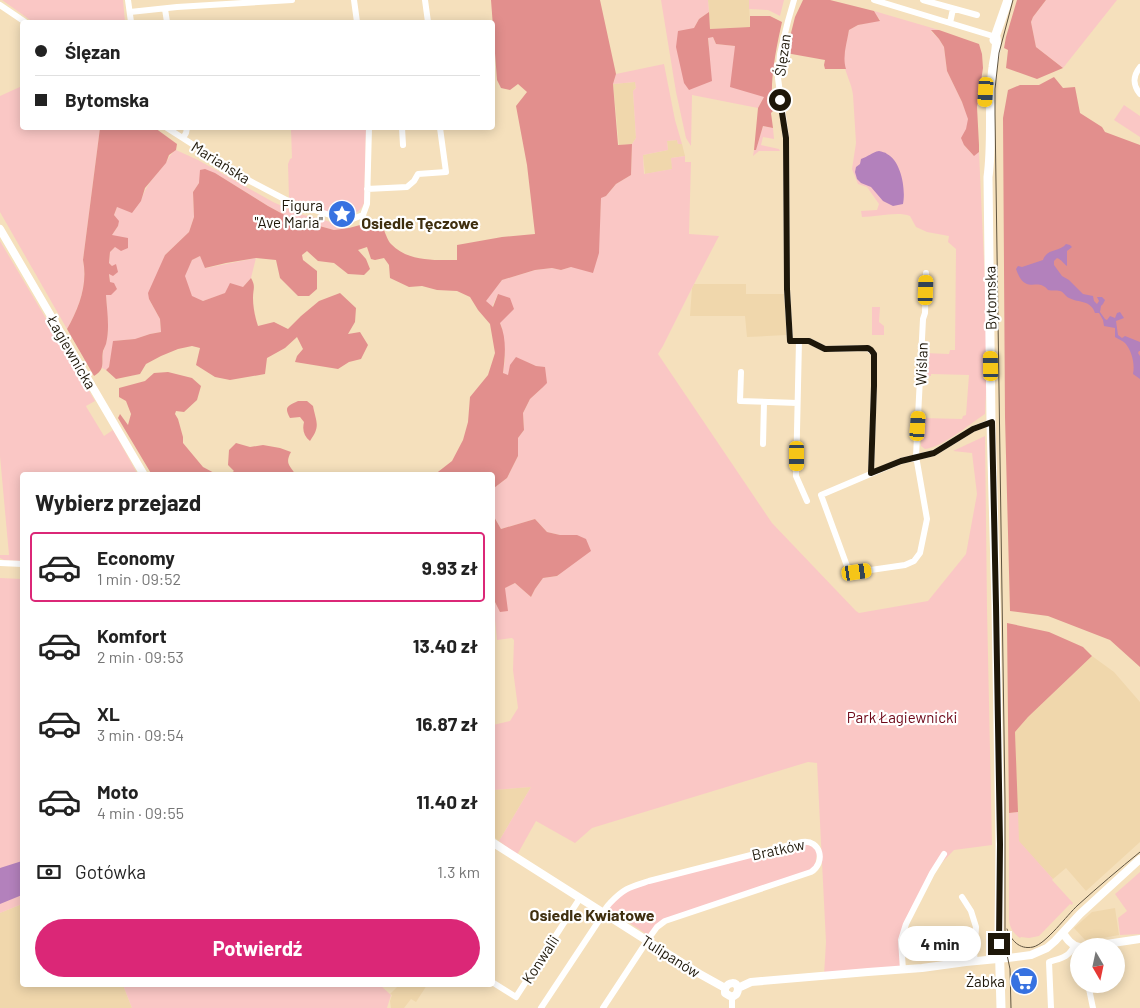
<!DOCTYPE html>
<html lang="pl">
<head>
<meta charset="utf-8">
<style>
  body { margin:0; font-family:Barlow,sans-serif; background:#f2f2f2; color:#222; height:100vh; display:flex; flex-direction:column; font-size:19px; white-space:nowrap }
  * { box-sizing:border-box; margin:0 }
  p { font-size:16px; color:#767676 }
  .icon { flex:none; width:28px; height:28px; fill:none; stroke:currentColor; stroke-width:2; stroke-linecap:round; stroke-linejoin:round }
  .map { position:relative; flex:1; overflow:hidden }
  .details { position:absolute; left:20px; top:472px; width:475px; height:515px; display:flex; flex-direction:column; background:#fff; border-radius:5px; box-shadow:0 2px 12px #0003 }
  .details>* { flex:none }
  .banner { position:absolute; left:20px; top:20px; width:475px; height:110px; border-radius:5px; box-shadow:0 2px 12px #0003; display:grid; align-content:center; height:110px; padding:0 15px; background:#fff }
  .needle { width:32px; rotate:171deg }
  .controls { position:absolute; left:1070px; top:938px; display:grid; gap:10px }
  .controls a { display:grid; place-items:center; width:55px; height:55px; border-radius:50%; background:#fff; box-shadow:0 2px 12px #0003; font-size:25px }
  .end { position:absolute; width:22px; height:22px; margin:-11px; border:6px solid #1e1709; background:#fff; box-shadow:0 0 0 2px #fff }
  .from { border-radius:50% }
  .bubble { position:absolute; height:35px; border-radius:18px; background:#fff; box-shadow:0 2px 12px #0003; font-size:16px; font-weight:700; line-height:35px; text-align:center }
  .car { position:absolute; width:15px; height:30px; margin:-15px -8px; border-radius:6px; box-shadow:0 0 4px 1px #0007; background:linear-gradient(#f5c518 24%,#345 0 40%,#f5c518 0 76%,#345 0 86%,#f5c518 0) }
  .banner b { display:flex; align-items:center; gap:18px; height:48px; font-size:19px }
  .banner b+b { border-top:1px solid #e0e0e0 }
  .banner i { width:12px; height:12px; background:#222 }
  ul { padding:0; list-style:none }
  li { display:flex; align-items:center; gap:15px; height:70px; margin:0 10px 8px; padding:0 5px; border:2px solid transparent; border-radius:5px }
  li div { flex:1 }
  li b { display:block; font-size:19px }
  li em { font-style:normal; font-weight:700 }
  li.selected { border-color:#db2777 }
  li>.icon { width:45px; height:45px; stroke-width:1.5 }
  h2 { padding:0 15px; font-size:22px; line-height:60px }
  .pay { display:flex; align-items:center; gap:12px; height:55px; padding:0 15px; font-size:19px }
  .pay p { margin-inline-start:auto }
  .primary-button { display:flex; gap:10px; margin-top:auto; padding:10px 15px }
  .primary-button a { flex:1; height:58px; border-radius:30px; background:#db2777; color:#fff; font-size:20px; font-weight:700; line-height:58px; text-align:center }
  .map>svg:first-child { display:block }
</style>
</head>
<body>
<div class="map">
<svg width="1140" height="1008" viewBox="0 0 1140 1008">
  <rect width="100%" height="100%" fill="#f5e0bc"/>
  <path fill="#f0d7ac" d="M708 0H749L750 27 710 29Z
    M635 82 636 88 633 91 636 138 632 144 619 145 613 84Z
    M677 140 678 144H682L685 156 671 158 673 169 645 174 643 155 668 150 667 141Z
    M694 284H746V294H784L787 335 747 337 745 316H690L692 288Z
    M1092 656 1114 672 1140 702V842L1086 891 1066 868 1053 879 1018 841 1015 732 1028 717Z
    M531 787 499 841 493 836V790Z
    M22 904V985H123L132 1008H0V913Z
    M1115 908 1119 935 1086 941 1074 928 1092 912Z
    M399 985H427L416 1002 411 999 404 1008H391L390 1001 392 995 390 994Z"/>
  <path fill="#fac7c5" d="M2 0H123L125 22H33Z
    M661 0H708L709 12 699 19 694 28 709 47 708 37H713L716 44 735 46 764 97 758 108 692 95 691 146 686 138 676 92Z
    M749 0H784L780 16 768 10 749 9Z
    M1046 0H1117L1063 68 1036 47 1031 22 1033 17Z
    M874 11 939 30 931 31 939 39 944 47 947 71 962 102 969 119 964 145 973 155 979 152 988 350 985 414C970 424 941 448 925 449L921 446 922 418 962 419 963 416 966 415 969 375 931 374V376H927L924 373 925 353 949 354 950 350H955L956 249 948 242 949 236 927 232 916 227 910 216C897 211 877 217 862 217L861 211 877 210 879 204 867 187 858 184 852 169 856 143 853 95C852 84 845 73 844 63 843 52 847 40 849 30L858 25 880 20Z
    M664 64 675 120 682 144H678L677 140 667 141 668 150 643 155 644 174 672 169 671 158 685 156V162H691L689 234 719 236 692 288 663 346 658 354 772 523 856 611 859 613 928 601 966 554 977 494 972 453 953 451 985 436 987 608 992 845 954 850 932 873 902 937 903 970 824 975 826 942 817 763 808 762 592 828 575 843 536 821 517 855 499 841 531 787 493 790V725L510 721 518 708 513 670 514 640 512 638 497 640 493 599 500 611H507L504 588 515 583 531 597 535 589 543 578 558 576 577 535H560L547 532 535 519 501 529 493 515V496L494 488 507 478 518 456V438L524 430 523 413 530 399 542 388 545 368 536 366 516 358 508 376 503 373 505 359 502 328 500 323 498 294 492 307 485 301 502 280 535 270 552 268 561 270 571 267 600 218 601 197 606 196 616 184 631 175 632 144 636 138 633 91 636 88 635 82 613 84 616 74Z
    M22 86V128H100L83 260C88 284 79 308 67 329L0 212V96Z
    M1124 105 1140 116V137L1114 120Z
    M763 126 773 128 774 139 763 137 761 145 779 149 780 151H759L753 156 754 150H756Z
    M293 128H366L364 203C362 208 358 213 352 214 338 218 303 204 289 198L288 164 290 159 292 158 291 130Z
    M176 150 198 160 273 202 300 214 324 220 349 228 334 230 290 218 268 206 215 173 199 183 193 192 194 217 189 232 165 255 149 299 160 319 161 332 150 334 136 339 114 341 109 367 106 370 102 368 103 352 106 343 108 331 106 295 110 282 109 273 112 266 109 263 110 252 115 247 112 235 118 226V221L114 215 117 207 141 201C147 183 153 179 164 165 170 158 168 156 176 150Z
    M0 241 95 401 86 406 87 408 104 436 113 430 138 475H22V561L4 560 0 558V555H9L0 456Z
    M200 256 206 268 256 258 251 278 243 287 203 301 192 297 184 276 192 260Z
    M872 307H880L879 322 884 326V335H872Z
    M0 578 22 579V904L0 913Z
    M1018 812 1019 841 1053 879 1052 880 1073 903 1072 905 1070 904 1039 936 1029 938 1021 937 1020 938C1013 933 1010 928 1009 920V813Z
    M802 842 818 849 814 870 670 918 648 935 608 909 622 891Z
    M1140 872V934L1120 935 1118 918 1127 911 1115 894Z
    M123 985H380L391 995 387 1008H132Z"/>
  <path fill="#e28f8d" d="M491 0H600L616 74 613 84 618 145 632 144 631 175 616 184 606 196 601 198 599 253 593 273 571 267 561 270 552 268 535 270 502 280 486 301 493 307 498 294 510 298 514 309 500 323C507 339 505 357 503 373L508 375 510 365 516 357 536 366 545 367 547 383 542 388 530 399 523 413 524 430 518 438V456L507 478 494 488 493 496 492 475H434L452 461 463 440 468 422 470 397 488 375 495 353 490 324 478 310 470 297 457 291 437 290 422 286 409 287 390 278 389 265 384 258 375 260 371 259 367 247 358 250 366 259 370 269 364 275 348 274 334 263 318 261 307 251 302 255 303 260 317 271V289L309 296H298L280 278 276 260 256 258 226 263 205 268 200 256 192 260 185 276 192 296 203 301 225 293 230 283 243 287 251 278C256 287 253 288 253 298 253 307 255 317 258 326L274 322 288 329 301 316 319 301 340 293 356 308 355 322 348 334 360 332 368 345 361 359 349 362 338 369 295 362 297 356 303 349 297 337 285 348 267 358 265 374 230 380 215 377 196 365 200 348 192 346 178 349 161 356 146 364 140 374 116 379 106 370 109 367 113 341 135 339 150 334 161 332 160 319 149 299 148 293 165 255 189 232 194 217 193 192 199 183 200 170 205 169 215 173 268 206 290 218 334 230 349 228 371 222 372 227 375 231 384 230C386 235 388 241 391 244 408 262 435 260 457 260V245L502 237 535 234 527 165 516 106 527 92 518 84 510 90 501 88 497 80Z
    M803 0H830L874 11 880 21 858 25 849 30C847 43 842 56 846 69H825L824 65 825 60 786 53 795 17Z
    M1017 0H1046L1033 17 1031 22 1036 47 1063 68 1037 79 1006 68 1008 50 1004 48 1006 37Z
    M709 12 710 29 750 27V16H770L782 22C776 49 769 82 773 111L771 113 773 128 763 126 756 150H754L758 108 764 97 730 87 735 46 716 44 713 37 708 38 712 81 689 90 684 83 676 47 678 31 694 28 699 19Z
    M931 30H939L979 44 982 54 983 68 977 107 979 145V152L974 156 964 145 961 138 966 129 968 119 962 102 947 71 944 47 939 39Z
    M1054 77 1063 88 1075 87 1080 113 1102 127 1105 132 1140 145V667L1110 640 1048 616 1010 611 1005 417 1003 118 1008 90 1020 85H1039Z
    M100 128H155L177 144 176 150 169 155 166 163 145 188 141 201 132 213 117 207 114 215 119 221 118 226 112 235 128 238V248L121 251 115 247 110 252 109 263 112 266 116 264 118 272 113 276 109 274 110 282 114 283 117 289 111 295H106C107 311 110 328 106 344 105 346 104 349 103 351 101 363 106 369 94 376L67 329C79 308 88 284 83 260Z
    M168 372 192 378 201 386 197 400 184 412 176 411 175 414 178 419 183 437V443L203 467 218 475 223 473 230 474 234 471 228 465 229 450 236 443 250 447 263 445 280 448 291 452C285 463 289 465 296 475H152L118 418 120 414 128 425 131 414 126 401 119 397V388L145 381 154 373Z
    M298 401H307L313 406C316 422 321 426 310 441 304 436 302 430 304 422L300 417 290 418C284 407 287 406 298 401Z
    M493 515 501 529 535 519 547 532 560 535H577L586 539 591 551 557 576 543 578 535 589 531 597 515 583 505 588 508 611 500 612 493 598Z
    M1007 623 1049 632 1083 647 1092 656 1028 717 1015 732 1018 812 1009 813Z"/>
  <path fill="#b381bc" d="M879 151C882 152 885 152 887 154 901 161 906 189 903 204L893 206 883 201 871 187 861 183 857 179 855 172 856 167 860 164 861 159C868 157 872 152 879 151Z
    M1066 244 1070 245 1072 247 1067 251V266C1063 263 1062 260 1057 258L1054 261V265L1062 276 1069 280 1083 294 1093 296 1094 301 1097 304 1099 301 1097 297H1102L1105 300 1103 304 1101 306 1100 312 1105 319 1107 320 1110 316 1115 318 1117 313 1120 312 1124 318 1116 321 1118 335 1122 338 1125 336 1140 342V351H1139L1138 353 1140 356V379L1133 374C1135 364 1132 351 1125 343 1123 341 1118 339 1115 337V328L1104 326 1103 320 1099 313H1095C1091 300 1079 303 1069 298 1065 296 1064 292 1060 291 1056 290 1052 291 1048 290 1039 280 1034 288 1025 283 1020 280 1018 274 1016 269L1018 266 1022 267 1043 260C1047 248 1060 252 1066 244Z
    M22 861V895L0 904V868Z"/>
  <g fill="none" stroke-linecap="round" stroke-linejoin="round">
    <path stroke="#fff" stroke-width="6" d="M128 0 131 22
      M354 0 357 22
      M425 0 428 22
      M794 0 788 21 780 54 778 78 786 138 787 289 790 341H809L825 349 868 348 874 354V386L871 473
      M874 0 996 37
      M923 0 977 15
      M0 5 25 22
      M165 9 167 22
      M130 12 177 7 292 0
      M950 23 953 9
      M1140 67C1132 77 1133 85 1140 94
      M167 128 250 181 290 202 342 219 350 220 363 215 367 204 369 128
      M402 128 403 145
      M183 138 186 133 187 128
      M367 189 407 187 414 181 418 174 446 172 440 128
      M926 273 925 313 923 319 916 456 927 519 920 553 914 561 905 565 857 572 852 571 847 566 821 495 901 461 934 453 973 429 991 422
      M799 341 796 476 807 501
      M741 372 740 401 797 403
      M763 444 764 402
      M0 563 22 564
      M962 897 971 911 976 927 974 961
      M903 970 901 940 906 924 932 873 944 854
      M492 982 516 997 580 898
      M1088 984 1093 1008
      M541 1008 602 916C604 910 606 907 610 903 624 888 630 887 649 881L802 842C821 839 826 863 811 872L665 921 657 927 649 938 603 1008
      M732 1008V997
      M1051 1008 1049 962C1061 958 1068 958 1074 946"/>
    <path stroke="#fff" stroke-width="8" d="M0 229 144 475
      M492 842 698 973 725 988
      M1063 933C1067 939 1071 945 1079 947
      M1093 946 1140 939
      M725 988V993L730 996C735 997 738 994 738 988
      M725 988C729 982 736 981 738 988
      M738 988 751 982 868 972 922 968 966 962 1008 958 1031 955 1047 948 1055 941 1080 914 1140 859"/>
    <path stroke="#fff" stroke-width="9" d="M996 37C998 46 994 58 993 67 988 104 993 140 988 177L991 422 996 605 1000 844 999 934 1001 1008
      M994 40 1008 0"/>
    <path stroke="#5f533f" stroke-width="1" d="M1007 929C1011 940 1019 950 1033 947 1046 944 1067 915 1078 905 1098 887 1119 869 1140 852
      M1011 1008 1010 969 1006 950 1005 930V800L995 114V89L999 53 1013 0"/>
  </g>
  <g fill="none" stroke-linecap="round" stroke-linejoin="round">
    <path stroke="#1e1709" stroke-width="6" d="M780 100 786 138 787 289 790 341H809L825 349 868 348 871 350 874 354V386L871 473 901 461 934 453 973 429 992 422 996 605 1000 844 999 944"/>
  </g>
  <defs>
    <g id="sight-disc" transform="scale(1.4375)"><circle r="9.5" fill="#3772e1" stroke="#fff"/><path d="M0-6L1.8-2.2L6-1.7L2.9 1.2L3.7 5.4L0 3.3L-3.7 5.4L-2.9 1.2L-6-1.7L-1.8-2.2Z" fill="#fff"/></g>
    <g id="supermarket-disc" transform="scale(1.4375)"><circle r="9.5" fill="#3772e1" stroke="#fff"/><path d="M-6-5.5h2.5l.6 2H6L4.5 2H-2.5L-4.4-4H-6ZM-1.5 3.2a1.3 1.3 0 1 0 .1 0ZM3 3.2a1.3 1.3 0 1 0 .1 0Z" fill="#fff"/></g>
  </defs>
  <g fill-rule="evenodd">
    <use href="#sight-disc" x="342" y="214"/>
    <use href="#supermarket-disc" x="1024" y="981"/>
  </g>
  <g text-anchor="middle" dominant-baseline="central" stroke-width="4.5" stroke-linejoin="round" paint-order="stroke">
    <g font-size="15" fill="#1e1709" stroke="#fff">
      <text transform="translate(782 55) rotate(-82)">Ślęzan</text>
      <text transform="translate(221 162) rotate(32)">Mariańska</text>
      <text transform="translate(990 298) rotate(-91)">Bytomska</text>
      <text transform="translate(72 352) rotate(60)">Łagiewnicka</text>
      <text transform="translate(921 364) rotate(-88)">Wiślan</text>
      <text transform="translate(778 849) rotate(-12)">Bratków</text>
      <text transform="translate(671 956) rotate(32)">Tulipanów</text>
      <text transform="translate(540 959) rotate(-57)">Konwalii</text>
    </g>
    <g font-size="15" fill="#1e1709" stroke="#fff" text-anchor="end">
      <text x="323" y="205">Figura<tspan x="323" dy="17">"Ave Maria"</tspan></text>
      <text x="1005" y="981">Żabka</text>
    </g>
    <g font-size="15" fill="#6d0717" stroke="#fff">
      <text x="902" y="717">Park Łagiewnicki</text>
    </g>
    <g font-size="16" font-weight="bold" fill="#3f2f0f" stroke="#fff">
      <text x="420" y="222">Osiedle Tęczowe</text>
      <text x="592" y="914">Osiedle Kwiatowe</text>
    </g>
  </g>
</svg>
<div class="controls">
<a><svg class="needle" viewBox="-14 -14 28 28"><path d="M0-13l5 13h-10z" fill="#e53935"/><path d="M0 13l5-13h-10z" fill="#767676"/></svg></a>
</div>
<i class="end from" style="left:780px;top:100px"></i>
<i class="end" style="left:999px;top:944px"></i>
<div class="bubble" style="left:899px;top:926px;width:82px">4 min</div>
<i class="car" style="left:986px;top:92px;rotate:184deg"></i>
<i class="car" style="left:926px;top:290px;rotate:2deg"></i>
<i class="car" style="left:991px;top:366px;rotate:359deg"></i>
<i class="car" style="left:918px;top:426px;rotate:4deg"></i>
<i class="car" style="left:797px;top:456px;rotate:180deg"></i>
<i class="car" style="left:857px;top:572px;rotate:82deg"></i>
<div class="banner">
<b><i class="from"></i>Ślęzan</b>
<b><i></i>Bytomska</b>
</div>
<section class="details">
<h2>Wybierz przejazd</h2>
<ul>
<li class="selected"><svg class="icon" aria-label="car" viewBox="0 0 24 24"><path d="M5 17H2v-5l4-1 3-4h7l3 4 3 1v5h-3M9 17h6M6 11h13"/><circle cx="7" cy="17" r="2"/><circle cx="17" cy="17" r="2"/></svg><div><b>Economy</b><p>1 min · 09:52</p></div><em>9.93 zł</em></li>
<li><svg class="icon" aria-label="car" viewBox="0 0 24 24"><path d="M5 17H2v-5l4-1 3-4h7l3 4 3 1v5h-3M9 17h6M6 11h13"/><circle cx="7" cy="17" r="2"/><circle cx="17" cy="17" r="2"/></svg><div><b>Komfort</b><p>2 min · 09:53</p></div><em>13.40 zł</em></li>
<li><svg class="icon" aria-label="car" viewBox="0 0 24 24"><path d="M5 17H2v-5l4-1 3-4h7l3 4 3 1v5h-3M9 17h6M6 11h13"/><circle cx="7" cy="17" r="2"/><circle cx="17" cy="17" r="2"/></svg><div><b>XL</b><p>3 min · 09:54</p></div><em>16.87 zł</em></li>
<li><svg class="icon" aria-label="car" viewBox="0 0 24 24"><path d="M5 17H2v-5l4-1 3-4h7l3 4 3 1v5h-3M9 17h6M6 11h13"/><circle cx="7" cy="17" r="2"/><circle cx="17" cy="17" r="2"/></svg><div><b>Moto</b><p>4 min · 09:55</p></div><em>11.40 zł</em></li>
</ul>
<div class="pay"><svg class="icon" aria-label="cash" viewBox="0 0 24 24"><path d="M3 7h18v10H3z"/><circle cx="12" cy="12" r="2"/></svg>Gotówka<p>1.3 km</p></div>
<div class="primary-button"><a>Potwierdź</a></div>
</section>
</div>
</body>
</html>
